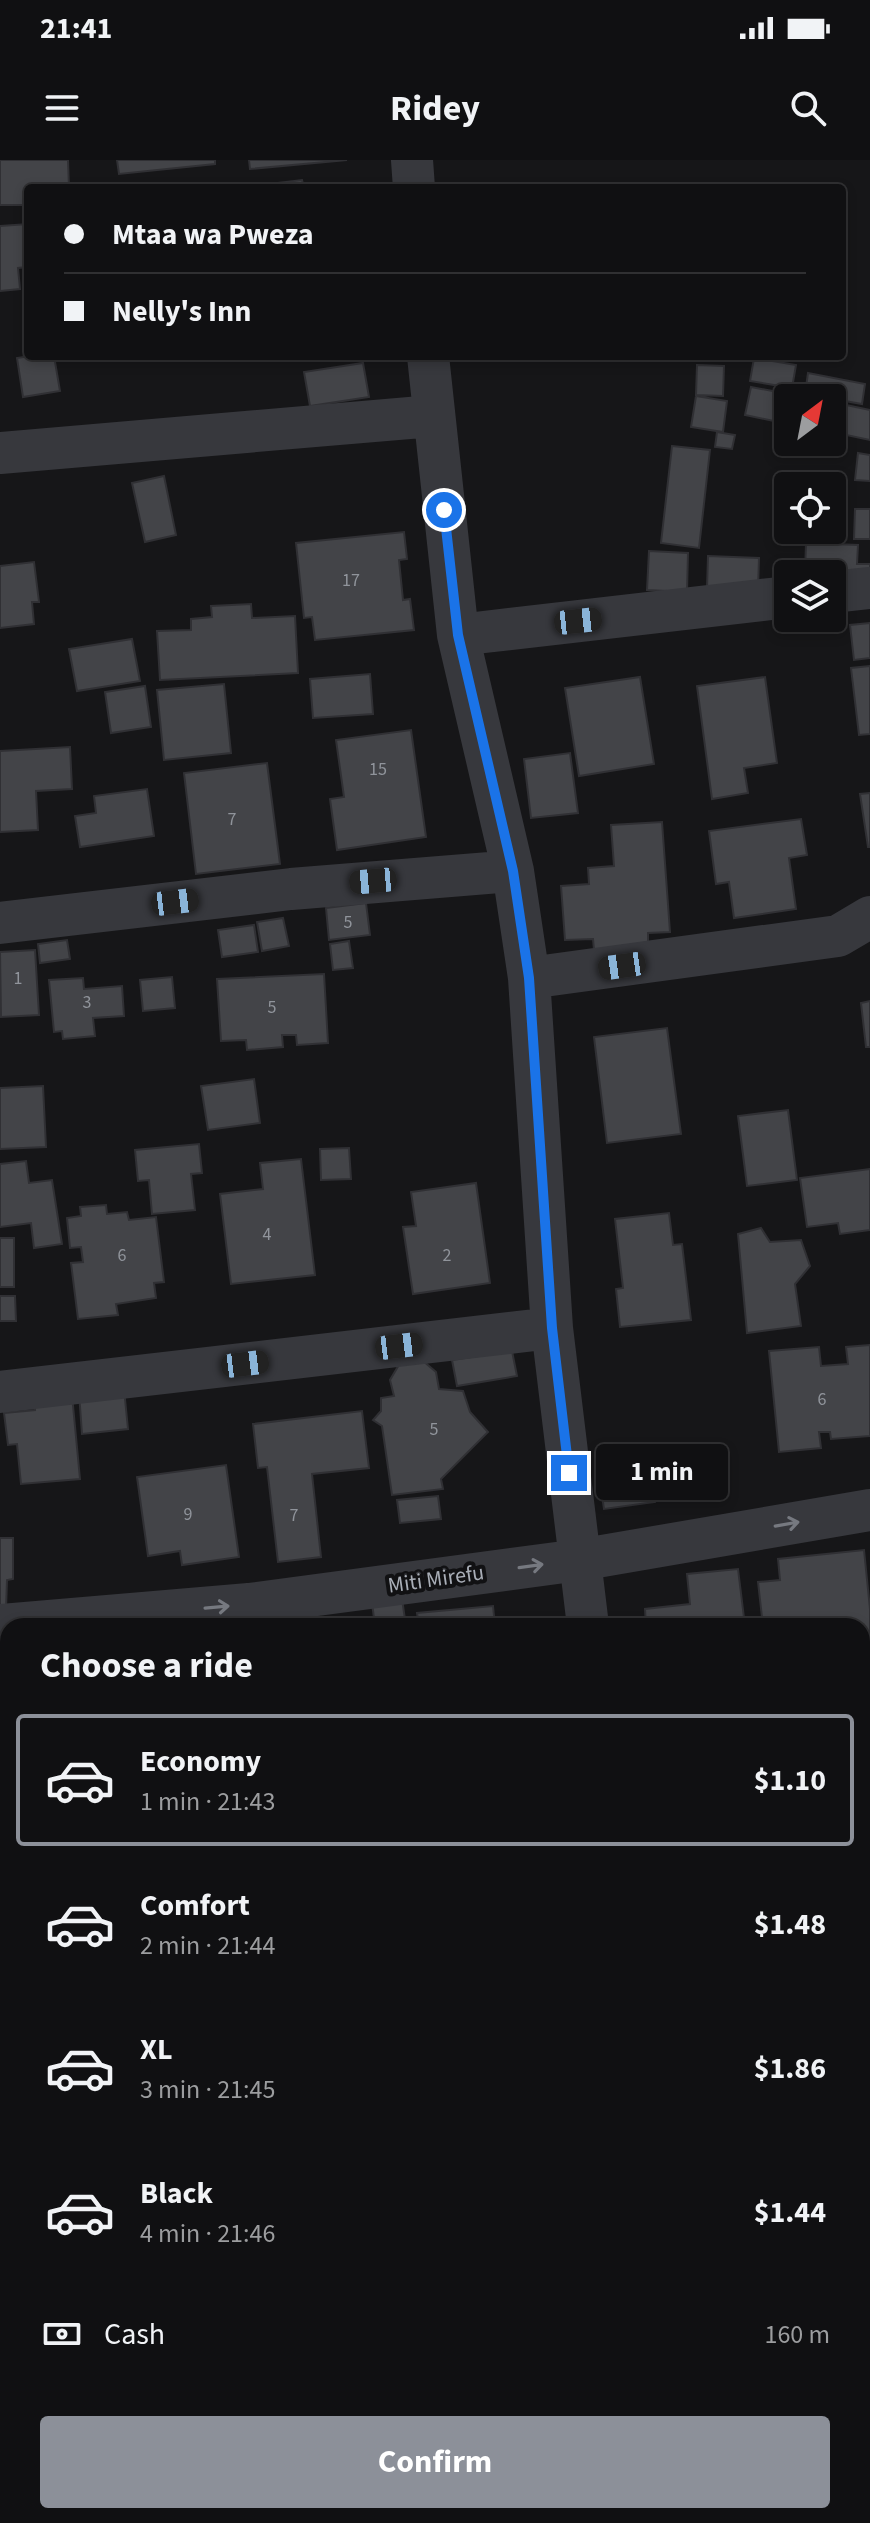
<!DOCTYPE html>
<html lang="en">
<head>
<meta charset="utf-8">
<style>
  body { margin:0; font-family:"Source Sans 3",sans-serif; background:#1e1e20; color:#f1f3f6; height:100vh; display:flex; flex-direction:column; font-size:30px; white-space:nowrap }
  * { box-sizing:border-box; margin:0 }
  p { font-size:26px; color:#9c9d9f }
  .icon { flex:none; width:44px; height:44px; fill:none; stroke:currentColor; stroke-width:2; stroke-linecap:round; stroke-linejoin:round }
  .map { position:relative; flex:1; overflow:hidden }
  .sheet { position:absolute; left:0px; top:1458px; width:870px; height:906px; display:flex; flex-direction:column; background:#101012; border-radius:24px 24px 0 0; box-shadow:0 4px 12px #0003,0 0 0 2px #303032 }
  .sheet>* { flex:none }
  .hud { position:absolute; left:24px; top:24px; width:822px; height:176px; border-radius:8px; box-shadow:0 4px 12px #0003,0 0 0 2px #303032; display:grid; align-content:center; height:176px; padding:0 40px; background:#101012 }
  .needle { width:52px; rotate:32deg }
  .fabs { position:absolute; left:774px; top:224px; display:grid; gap:16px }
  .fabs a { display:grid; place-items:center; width:72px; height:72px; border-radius:8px; background:#101012; box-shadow:0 4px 12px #0003,0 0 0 2px #303032; font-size:40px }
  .end { position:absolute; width:36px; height:36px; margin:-18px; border:10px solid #1a73e8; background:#fff; box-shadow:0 0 0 4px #fff }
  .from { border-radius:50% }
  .bubble { position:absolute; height:56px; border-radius:8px; background:#101012; box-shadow:0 4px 12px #0003,0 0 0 2px #303032; font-size:26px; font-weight:700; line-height:56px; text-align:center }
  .car { position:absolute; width:24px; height:48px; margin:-24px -12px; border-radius:10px; box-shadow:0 0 6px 2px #0007; background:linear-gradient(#222 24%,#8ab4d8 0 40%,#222 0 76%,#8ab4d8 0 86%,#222 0) }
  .hud b { display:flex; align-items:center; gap:28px; height:76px; font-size:30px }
  .hud b+b { border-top:2px solid #303032 }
  .hud i { width:20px; height:20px; background:#f1f3f6 }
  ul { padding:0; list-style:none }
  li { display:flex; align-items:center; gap:24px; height:132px; margin:0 16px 12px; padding:0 24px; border:4px solid transparent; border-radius:8px }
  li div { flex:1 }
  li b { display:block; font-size:30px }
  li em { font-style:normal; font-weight:700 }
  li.active { border-color:#8c9099 }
  li>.icon { width:72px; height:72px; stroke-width:1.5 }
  h2 { padding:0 40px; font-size:36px; line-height:96px }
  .pay { display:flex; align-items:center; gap:20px; height:88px; padding:0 40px; font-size:30px }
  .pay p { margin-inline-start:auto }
  .primary-button { display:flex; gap:16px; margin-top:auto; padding:16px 40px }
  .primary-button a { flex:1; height:92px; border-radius:8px; background:#8c9099; color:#fff; font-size:32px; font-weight:700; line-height:92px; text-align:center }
  .status { display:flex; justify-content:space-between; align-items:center; height:56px; padding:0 40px; background:#101012; direction:ltr }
  .status svg { height:22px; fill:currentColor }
  header { display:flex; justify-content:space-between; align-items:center; height:104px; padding:0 40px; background:#101012; font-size:36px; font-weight:700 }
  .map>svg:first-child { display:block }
</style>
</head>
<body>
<div class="status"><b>21:41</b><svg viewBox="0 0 49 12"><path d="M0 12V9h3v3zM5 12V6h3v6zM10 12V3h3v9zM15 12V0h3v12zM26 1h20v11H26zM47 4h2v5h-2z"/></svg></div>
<header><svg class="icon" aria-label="menu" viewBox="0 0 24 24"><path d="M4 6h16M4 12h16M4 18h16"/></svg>Ridey<svg class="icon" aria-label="search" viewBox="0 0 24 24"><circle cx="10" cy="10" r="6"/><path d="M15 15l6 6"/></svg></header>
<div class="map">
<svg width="870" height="2363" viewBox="0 0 870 2363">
  <rect width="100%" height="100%" fill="#161618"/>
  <path fill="#434448" stroke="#303034" stroke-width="2" d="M0 0H68L69 28H28V45H0Z
    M117 0H215V4L119 14Z
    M249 0H347L250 9Z
    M302 20 304 28H269L268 24Z
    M28 64V107L18 108 20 129 0 131V66Z
    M30 196H54L60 231 23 237 17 198Z
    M754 198 796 205 792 228 750 221Z
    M363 203 369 237 310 246 304 212Z
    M697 205 724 206 723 236 696 235Z
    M808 213 865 224 862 244 805 234Z
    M751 227 810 238H788V264L745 255Z
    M696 236 727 241 723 272 691 267Z
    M832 242 870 250V280L832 272Z
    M717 272 735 275 732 289 715 287Z
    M672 286 710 290 699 388 661 383Z
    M858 293 870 295V321L855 320Z
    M164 316 176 375 145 382 132 323Z
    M855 349H870V379H854Z
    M404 372 407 399 399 400 403 440 410 439 414 470 315 480 312 457 304 458 296 383Z
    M806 383 858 385 857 404H870V419L832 414H805Z
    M649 391 688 393 687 432 647 430Z
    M708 396 759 398 758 429 707 428Z
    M34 402 39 442H32L34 464 0 468V406Z
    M251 444 252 458 295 456 298 513 160 520 157 471 191 470V459L212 457 211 446Z
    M870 463V498L854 500 850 465Z
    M132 479 140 521 77 531 69 489Z
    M870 506V574L859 575 851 508Z
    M370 514 373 554 313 558 310 519Z
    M640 517 654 604 579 616 565 528Z
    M765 517 777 603 744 608 748 633 712 639 697 526Z
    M224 524 231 593 164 600 157 530Z
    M145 526 151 567 111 573 105 532Z
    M411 570 426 677 337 690 330 639 344 637 336 580Z
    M70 587 72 629 36 631 38 670 0 672V591Z
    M570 593 578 653 531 658 524 599Z
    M267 603 280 704 196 714 184 613Z
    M147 629 154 676 80 687 75 656 96 653 94 636Z
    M870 633V687H868L860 634Z
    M801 659 807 695 789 698 796 749 734 758 729 722 716 724 709 671Z
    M662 662 670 772 648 773V786L594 790 593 779 565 780 561 726 589 724 588 708 614 706 611 665Z
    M366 743 370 775 329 780 326 748Z
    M283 758 289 786 262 791 257 762Z
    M254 765 258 792 222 797 218 770Z
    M67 780 70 799 40 803 38 784Z
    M349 781 353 808 333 810 330 784Z
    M35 790 39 855 1 857 0 792Z
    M324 814 328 883 297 885 296 875H282L283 887 247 890 246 880 221 881 217 819Z
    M172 817 175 848 143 851 140 820Z
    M83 818 84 829 122 826 124 856 93 858 95 876 63 879 62 871 54 872 49 820Z
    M870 841V887H866L861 843Z
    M667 868 681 974 607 983 594 877Z
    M254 919 260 963 208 970 201 926Z
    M43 926 46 987 0 989V928Z
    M788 950 797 1020 747 1026 738 956Z
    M199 984 202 1013 191 1014 195 1050 152 1054 149 1020 138 1021 135 990Z
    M349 988 351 1019 321 1020 320 989Z
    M301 999 315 1115 231 1124 220 1034 263 1029 260 1003Z
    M26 1001 29 1023 52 1020 62 1084 34 1088 31 1063 0 1067V1004Z
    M870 1009V1070L840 1074 838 1063 807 1067 800 1018Z
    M476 1023 490 1123 413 1134 403 1067 416 1066 411 1032Z
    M106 1045 107 1054 127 1052 129 1060 156 1057 164 1122 154 1123 156 1138 116 1144 118 1155 78 1159 71 1103 83 1102 81 1087 70 1088 67 1058 81 1056 80 1047Z
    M669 1053 673 1085 682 1084 691 1160 620 1167 616 1129 623 1128 615 1059Z
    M761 1068 770 1082 801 1080 810 1106 795 1124 801 1166 747 1173 738 1074Z
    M0 1078H14V1127H0Z
    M0 1136H15L16 1161H0Z
    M870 1185V1276L831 1279 830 1272H819L821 1288 779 1292 769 1191 819 1187 821 1206 848 1204 846 1187Z
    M512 1191 517 1216 457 1226 452 1200Z
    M403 1198 422 1200 436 1212 439 1229 463 1231 470 1252 488 1272 441 1319 443 1329 392 1335 382 1266 373 1260 381 1251V1238L394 1236 390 1220Z
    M124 1229 128 1269 82 1274 79 1233Z
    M72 1235 80 1319 21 1324 17 1284 8 1285 4 1253 35 1250 34 1238Z
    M362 1251 369 1308 312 1314 321 1397 278 1402 267 1307 258 1308 253 1264Z
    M226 1305 239 1397 182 1405 180 1391 148 1396 137 1317Z
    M651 1315 655 1342 604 1349 600 1323Z
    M438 1336 441 1359 400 1363 397 1340Z
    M0 1378H13V1419L7 1420 6 1449H0Z
    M864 1390 870 1449V1477L862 1478V1466H763L758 1422 780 1420 778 1399Z
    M738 1409 745 1466H646L645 1449 690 1444 687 1414Z
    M402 1439 406 1466H375L372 1443Z
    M493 1446 495 1466H419L417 1453Z
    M336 1460 337 1466H292Z
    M0 1561 8 1571V1599L0 1604Z
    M862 1759H870V1819H862Z
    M862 1822 868 1823 867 1857 862 1856Z
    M8 1940V2024V2013H0V1952H8Z
    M0 2085H8V2117H0Z
    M862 2085H870V2126H866L868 2175H862Z
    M862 2216H870V2274H862Z
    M870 2333V2363H846L843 2356H862V2336Z
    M29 2356H64V2363H29Z
    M72 2356H86V2363H72Z
    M86 2356H127L128 2363H87Z
    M478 2358 530 2359V2363H477Z"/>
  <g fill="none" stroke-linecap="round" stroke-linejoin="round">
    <path stroke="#37383d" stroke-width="42" d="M412 0 414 28
      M428 196 458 475 513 711 529 818 552 1168 588 1466
      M0 293 433 256
      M832 432 870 428
      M458 475 788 437
      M0 763 291 729 513 711
      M529 818 838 776 870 757
      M0 1232 552 1168
      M0 1465 249 1444 579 1400 870 1350
      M862 1702H870
      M0 1707H8
      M862 2008H870
      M0 2075 8 2076
      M0 2314H8
      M644 2356V2363"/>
  </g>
  <defs><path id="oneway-shaft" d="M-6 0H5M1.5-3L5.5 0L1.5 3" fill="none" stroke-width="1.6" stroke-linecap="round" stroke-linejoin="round" transform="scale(2)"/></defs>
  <g stroke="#767980">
    <use href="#oneway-shaft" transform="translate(787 1364) rotate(-10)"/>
    <use href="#oneway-shaft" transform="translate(531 1406) rotate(-8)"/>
    <use href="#oneway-shaft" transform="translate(217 1447) rotate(-5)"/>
  </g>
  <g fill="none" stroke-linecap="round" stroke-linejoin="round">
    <path stroke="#1a73e8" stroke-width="10" d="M444 350 458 475 513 711 529 818 552 1168 569 1313"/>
  </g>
  <g text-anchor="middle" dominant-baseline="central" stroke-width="8" stroke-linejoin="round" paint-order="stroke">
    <g font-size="18" fill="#90949b">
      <text x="351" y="420">17</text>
      <text x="378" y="609">15</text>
      <text x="232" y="659">7</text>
      <text x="348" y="762">5</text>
      <text x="18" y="818">1</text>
      <text x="87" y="842">3</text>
      <text x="272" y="847">5</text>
      <text x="267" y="1074">4</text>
      <text x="122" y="1095">6</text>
      <text x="447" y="1095">2</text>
      <text x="822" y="1239">6</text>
      <text x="434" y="1269">5</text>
      <text x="188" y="1354">9</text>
      <text x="294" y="1355">7</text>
    </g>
    <g font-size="22" fill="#a9aeb7" stroke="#111113">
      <text transform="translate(436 1419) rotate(-8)">Miti Mirefu</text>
    </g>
  </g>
</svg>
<div class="fabs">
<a><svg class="needle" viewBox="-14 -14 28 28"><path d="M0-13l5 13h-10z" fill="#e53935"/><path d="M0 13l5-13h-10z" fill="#9c9d9f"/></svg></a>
<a><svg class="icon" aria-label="locate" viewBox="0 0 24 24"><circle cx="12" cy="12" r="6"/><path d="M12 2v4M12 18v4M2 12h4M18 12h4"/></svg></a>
<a><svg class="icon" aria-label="layers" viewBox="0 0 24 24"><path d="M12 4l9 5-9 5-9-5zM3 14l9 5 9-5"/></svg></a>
</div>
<i class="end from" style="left:444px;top:350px"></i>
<i class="end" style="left:569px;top:1313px"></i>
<div class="bubble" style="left:596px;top:1284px;width:132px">1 min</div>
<i class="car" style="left:578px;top:461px;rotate:84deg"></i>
<i class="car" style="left:373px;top:721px;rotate:265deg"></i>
<i class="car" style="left:175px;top:742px;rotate:83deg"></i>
<i class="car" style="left:622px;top:806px;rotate:262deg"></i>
<i class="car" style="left:399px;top:1186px;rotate:83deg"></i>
<i class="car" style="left:245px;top:1204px;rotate:83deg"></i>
<div class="hud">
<b><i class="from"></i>Mtaa wa Pweza</b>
<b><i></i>Nelly's Inn</b>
</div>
<section class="sheet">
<h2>Choose a ride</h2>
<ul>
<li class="active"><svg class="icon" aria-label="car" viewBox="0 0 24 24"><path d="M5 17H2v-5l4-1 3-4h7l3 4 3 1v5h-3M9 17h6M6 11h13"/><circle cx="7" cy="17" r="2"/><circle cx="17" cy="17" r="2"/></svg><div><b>Economy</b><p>1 min · 21:43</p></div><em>$1.10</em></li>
<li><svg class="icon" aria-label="car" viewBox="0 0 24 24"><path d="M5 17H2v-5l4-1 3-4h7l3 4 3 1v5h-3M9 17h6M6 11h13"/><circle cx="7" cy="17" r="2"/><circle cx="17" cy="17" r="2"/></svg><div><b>Comfort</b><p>2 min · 21:44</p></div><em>$1.48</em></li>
<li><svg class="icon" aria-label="car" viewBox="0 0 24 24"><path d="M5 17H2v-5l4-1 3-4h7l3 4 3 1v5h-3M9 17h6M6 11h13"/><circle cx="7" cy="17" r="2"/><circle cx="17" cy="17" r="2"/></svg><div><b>XL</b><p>3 min · 21:45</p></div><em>$1.86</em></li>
<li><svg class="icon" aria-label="car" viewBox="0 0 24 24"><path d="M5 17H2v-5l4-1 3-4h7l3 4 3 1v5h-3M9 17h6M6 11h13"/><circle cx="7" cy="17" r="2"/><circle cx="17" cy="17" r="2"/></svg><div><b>Black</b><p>4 min · 21:46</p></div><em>$1.44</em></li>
</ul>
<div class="pay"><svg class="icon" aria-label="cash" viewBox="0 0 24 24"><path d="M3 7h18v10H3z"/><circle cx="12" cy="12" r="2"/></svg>Cash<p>160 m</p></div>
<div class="primary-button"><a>Confirm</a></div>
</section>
</div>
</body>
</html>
